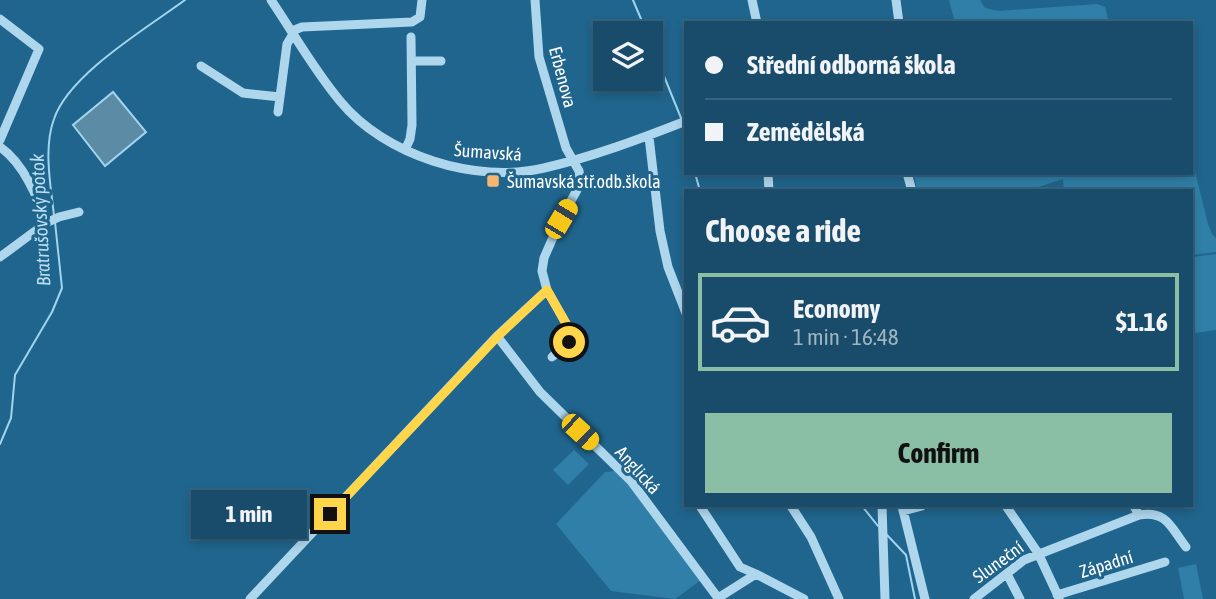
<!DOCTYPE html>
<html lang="en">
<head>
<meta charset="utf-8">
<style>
  body { margin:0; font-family:"Asap Condensed",sans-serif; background:#215370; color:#f1f3f6; height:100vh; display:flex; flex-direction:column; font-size:26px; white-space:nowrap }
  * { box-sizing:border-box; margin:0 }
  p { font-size:23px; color:#9fb4c1 }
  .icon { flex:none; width:38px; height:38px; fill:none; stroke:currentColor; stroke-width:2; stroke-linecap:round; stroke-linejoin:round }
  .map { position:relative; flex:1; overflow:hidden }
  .side { position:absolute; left:684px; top:189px; width:509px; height:318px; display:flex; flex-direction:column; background:#184c6a; border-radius:0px; box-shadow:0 4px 10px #0003,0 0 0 2px #36637e }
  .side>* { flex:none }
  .hud { position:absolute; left:684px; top:21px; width:509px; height:154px; border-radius:0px; box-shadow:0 4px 10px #0003,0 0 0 2px #36637e; display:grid; align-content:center; height:154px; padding:0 21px; background:#184c6a }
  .buttons { position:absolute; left:593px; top:21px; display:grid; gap:14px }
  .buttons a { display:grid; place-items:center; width:70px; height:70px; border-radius:0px; background:#184c6a; box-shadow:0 4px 10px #0003,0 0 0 2px #36637e; font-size:35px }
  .end { position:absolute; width:32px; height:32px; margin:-16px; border:9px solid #ffd54a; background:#111; box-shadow:0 0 0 4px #111 }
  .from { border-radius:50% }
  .bubble { position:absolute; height:49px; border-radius:0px; background:#184c6a; box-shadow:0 4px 10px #0003,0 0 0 2px #36637e; font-size:23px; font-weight:700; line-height:49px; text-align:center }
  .car { position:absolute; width:21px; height:42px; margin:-21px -10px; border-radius:9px; box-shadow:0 0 5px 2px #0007; background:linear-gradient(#f5c518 24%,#345 0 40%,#f5c518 0 76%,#345 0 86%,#f5c518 0) }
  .hud b { display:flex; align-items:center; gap:24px; height:66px; font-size:26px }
  .hud b+b { border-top:2px solid #36637e }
  .hud i { width:18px; height:18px; background:#f1f3f6 }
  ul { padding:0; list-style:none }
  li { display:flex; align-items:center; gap:21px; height:98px; margin:0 14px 10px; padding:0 7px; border:4px solid #36637e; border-radius:0px }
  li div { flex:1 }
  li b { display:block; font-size:26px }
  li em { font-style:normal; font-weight:700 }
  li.active { border-color:#8abfa5 }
  li>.icon { width:63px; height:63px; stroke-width:1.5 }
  h2 { padding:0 21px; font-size:32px; line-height:84px }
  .action { display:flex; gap:14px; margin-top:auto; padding:14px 21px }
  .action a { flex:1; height:80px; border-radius:0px; background:#8abfa5; color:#111; font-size:28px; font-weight:700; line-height:80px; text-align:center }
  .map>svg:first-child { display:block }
</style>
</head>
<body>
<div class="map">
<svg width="1216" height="599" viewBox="0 0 1216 599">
  <rect width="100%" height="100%" fill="#20658d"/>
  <path fill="#307fa8" d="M949 0H980L985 8 998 11 1097 4 1105 7 1109 23H955Z
    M1192 160 1208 224 1212 234 1216 238V252L1192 255V191H1064L1063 179 1026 191H918L913 173H1192Z
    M1216 254V330L1195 333 1192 317V257Z
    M574 450 589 464 568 485 553 470Z
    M615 471 632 488 701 580 675 599 611 591 556 524 605 472Z
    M1196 564 1203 599H1184L1178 568Z"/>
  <path fill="#5c8ba6" stroke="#a1d4ed" stroke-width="2" d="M113 92 146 132 105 166 73 125Z"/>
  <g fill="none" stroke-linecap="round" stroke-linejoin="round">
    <path stroke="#a1d4ed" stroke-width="2" d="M633 0 647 33
      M651 44 681 118
      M683 127 686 136
      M695 173 700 191
      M54 216C51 186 43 149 54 119 69 74 147 28 185 0
      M0 444 11 418 15 375 52 312 62 288 55 222
      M862 506 878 526
      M887 535 906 555 915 599"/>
    <path stroke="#aed6ec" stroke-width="9" d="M271 0C294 34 314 70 340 101 385 156 476 184 544 168 592 157 640 139 686 121
      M752 0 757 23
      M896 0 899 23
      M0 19 39 49 0 140
      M292 31 302 27 412 22 420 17 422 0
      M412 61H441
      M201 66 243 93 280 97
      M278 112 287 44 293 34
      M649 137 660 231 668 267 686 313
      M0 147C23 163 38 197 46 223L0 257
      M405 150 410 139 412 125 411 37
      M768 173 769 191
      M907 173 912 191
      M46 223 59 217 79 212
      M547 290 568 327 569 342 552 357
      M497 336 540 392 631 481 718 598 756 574 804 599
      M700 506 740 567 756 574
      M791 506 811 537 839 599
      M882 506 885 599
      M902 506 925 599
      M1006 506 1038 553 1059 598
      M1134 506 1139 515
      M903 511 922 506
      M1007 574 1020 599
      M1057 595 1165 562
      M250 599 497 336 547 290 542 271 544 258 561 219 577 190 580 178 579 171 566 148 539 57 535 0
      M974 599 1024 560 1139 515C1167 510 1171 528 1186 547"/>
  </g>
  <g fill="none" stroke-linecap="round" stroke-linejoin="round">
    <path stroke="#ffd54a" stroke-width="9" d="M330 514 498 336 547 290 568 327 569 342"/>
  </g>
  <rect fill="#f9b66e" stroke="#20658d" stroke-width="2.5" x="486" y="174" width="14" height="14" rx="3.5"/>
  <g text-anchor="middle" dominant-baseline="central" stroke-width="6" stroke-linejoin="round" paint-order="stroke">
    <g font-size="18" fill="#fff" stroke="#20658d">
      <text transform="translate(563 77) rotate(75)">Erbenova</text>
      <text transform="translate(488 152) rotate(4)">Šumavská</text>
      <text transform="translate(638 470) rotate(48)">Anglická</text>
      <text transform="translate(998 562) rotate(-36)">Sluneční</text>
      <text transform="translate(1106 564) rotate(-17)">Západní</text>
    </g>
    <g font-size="18" fill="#fff" stroke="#20658d" text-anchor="start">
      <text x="507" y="181">Šumavská stř.odb.škola</text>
    </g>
    <g font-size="19" font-style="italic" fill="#badff3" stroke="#20658d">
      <text transform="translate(40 220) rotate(-93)">Bratrušovský potok</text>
    </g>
  </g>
</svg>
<div class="buttons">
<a><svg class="icon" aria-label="layers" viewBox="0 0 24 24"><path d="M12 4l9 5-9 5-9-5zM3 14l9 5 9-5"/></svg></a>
</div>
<i class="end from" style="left:569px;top:342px"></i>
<i class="end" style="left:330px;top:514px"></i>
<div class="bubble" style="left:191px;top:490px;width:116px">1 min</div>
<i class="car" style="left:561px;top:219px;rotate:31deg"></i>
<i class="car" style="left:580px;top:432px;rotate:133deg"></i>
<div class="hud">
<b><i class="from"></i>Střední odborná škola</b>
<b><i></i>Zemědělská</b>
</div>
<section class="side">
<h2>Choose a ride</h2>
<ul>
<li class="active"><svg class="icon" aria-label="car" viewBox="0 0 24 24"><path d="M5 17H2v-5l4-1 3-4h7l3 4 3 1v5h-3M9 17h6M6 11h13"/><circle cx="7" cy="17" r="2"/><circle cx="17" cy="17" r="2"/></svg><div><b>Economy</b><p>1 min · 16:48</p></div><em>$1.16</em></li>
</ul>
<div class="action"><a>Confirm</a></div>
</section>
</div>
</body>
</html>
